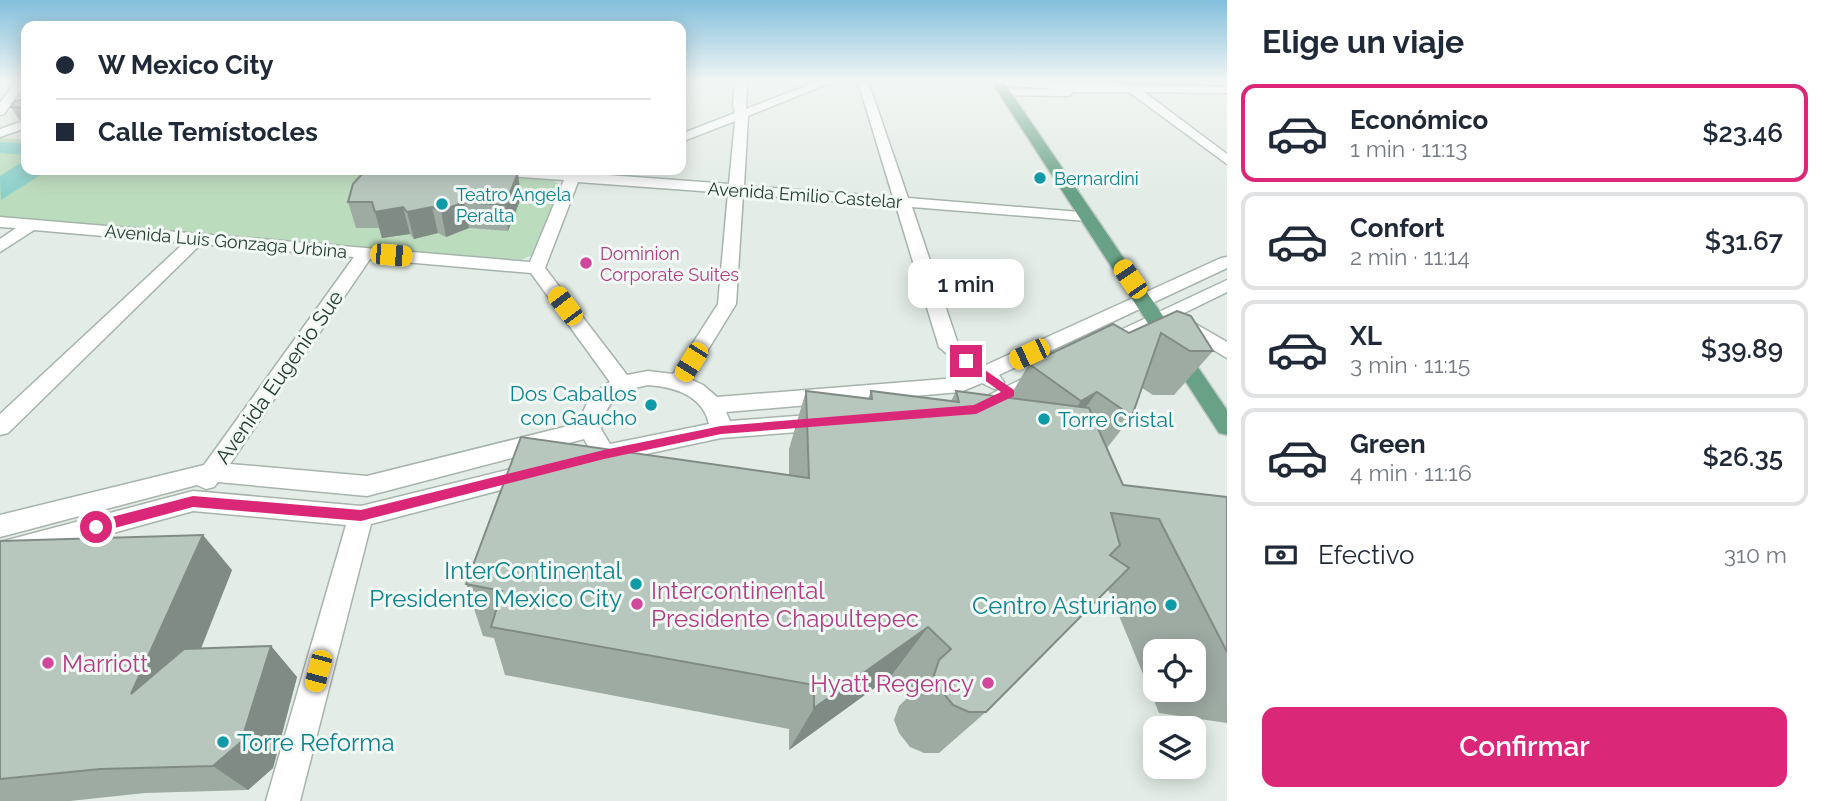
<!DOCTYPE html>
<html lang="es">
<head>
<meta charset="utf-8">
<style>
  body { margin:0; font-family:Raleway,sans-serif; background:#f6f6f7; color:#1f2937; height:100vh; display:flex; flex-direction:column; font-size:26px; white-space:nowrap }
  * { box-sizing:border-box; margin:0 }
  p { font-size:23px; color:#747a83 }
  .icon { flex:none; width:38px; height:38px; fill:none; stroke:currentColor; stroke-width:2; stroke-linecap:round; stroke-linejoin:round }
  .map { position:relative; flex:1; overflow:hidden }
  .drawer { display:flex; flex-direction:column; background:#fff; width:595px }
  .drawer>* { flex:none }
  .guide { position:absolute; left:21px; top:21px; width:665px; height:154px; border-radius:14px; box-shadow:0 4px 18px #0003; display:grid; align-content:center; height:154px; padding:0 35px; background:#fff }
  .fabs { position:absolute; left:1143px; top:639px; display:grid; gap:14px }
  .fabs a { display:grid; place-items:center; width:63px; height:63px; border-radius:14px; background:#fff; box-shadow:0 4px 18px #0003; font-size:35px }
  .end { position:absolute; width:32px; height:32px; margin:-16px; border:9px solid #db2777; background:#fff; box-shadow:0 0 0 4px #fff }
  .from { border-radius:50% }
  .bubble { position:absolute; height:49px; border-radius:14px; background:#fff; box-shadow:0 4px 18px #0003; font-size:23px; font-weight:600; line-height:49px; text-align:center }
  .car { position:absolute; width:21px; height:42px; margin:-21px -10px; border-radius:9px; box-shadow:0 0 5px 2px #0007; background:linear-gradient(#f5c518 24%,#345 0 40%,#f5c518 0 76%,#345 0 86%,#f5c518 0) }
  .guide b { display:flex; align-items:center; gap:24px; height:66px; font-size:26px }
  .guide b+b { border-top:2px solid #e0e1e3 }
  .guide i { width:18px; height:18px; background:#1f2937 }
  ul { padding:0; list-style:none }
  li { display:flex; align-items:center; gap:21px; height:98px; margin:0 14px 10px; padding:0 21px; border:4px solid #e0e1e3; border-radius:14px }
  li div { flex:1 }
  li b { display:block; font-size:26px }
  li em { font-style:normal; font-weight:600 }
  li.active { border-color:#db2777 }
  li>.icon { width:63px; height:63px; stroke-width:1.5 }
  h2 { padding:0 35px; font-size:32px; line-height:84px }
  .pay { display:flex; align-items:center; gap:18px; height:77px; padding:0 35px; font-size:26px }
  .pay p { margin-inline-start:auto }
  .button { display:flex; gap:14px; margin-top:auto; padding:14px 35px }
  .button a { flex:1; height:80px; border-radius:14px; background:#db2777; color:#fff; font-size:28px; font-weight:600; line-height:80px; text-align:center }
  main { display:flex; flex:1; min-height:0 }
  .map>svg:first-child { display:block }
</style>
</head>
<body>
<main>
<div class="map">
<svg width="1227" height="801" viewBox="0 0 1227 801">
  <rect width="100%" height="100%" fill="#e3ece6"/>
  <path fill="#bcddbd" d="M0 138 26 140V170H432L546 177 561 185 535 254 516 262 0 218Z"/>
  <path fill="#8cd0ca" d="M0 142 26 144V170H48L1 200 0 176 25 160 19 159 24 155 0 153Z"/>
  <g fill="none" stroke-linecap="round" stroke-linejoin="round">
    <g stroke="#a6b4ac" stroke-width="3">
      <path id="minor" d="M0 81H7L0 84Z
        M16 81 26 83 4 114 0 115V103Z
        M735 81H747L746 109 819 81H835L748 116 744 186 893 197 859 85 851 81H868L908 198 1092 213 1095 216 1087 221 912 207 958 344 986 365 1221 258 1227 257V268L999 375 1004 382 1001 387 994 389 982 383 960 392 726 412 730 421 824 414 832 416 835 422 832 428 824 430 721 438 604 463 596 460 584 439 367 496 218 482 214 487 206 489 197 485 0 537V515L204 465 354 257 201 244 8 433 0 435V414L184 243 34 230 0 252V239L16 228 0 227V217L530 262 564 180 482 174 475 170 567 172 568 170H582L581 173 729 184 735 121 681 142V134L735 113 733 104ZM578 182 728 193 718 304 673 374 648 371 627 375 545 268ZM743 194 896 206 939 347 969 373 957 378 717 397 703 385 690 379 736 304ZM370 259 531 273 610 382C594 391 583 405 580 423L367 476 230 464ZM648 385C674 387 703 395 709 424L610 444 601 429C605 401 621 390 648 385Z
        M993 81 1227 87V93L1144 92 1227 154V164L1129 92H1072L1071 95 1067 96 1004 95 998 92 1000 90 1056 89 998 85Z
        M26 120V128L0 137V129Z
        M1227 280V292L1180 315 1227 342V358L1172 325 1170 320 1126 342H1112L1109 338 1112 334Z
        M1037 372 1044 374 1047 379 1044 384 986 414 978 417 970 414 967 409 970 404Z
        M531 464 539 466 543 473 539 480 371 524 300 801H266L346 525 193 511 0 564V542L193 491 361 506Z"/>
    </g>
    <g stroke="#c1c9c5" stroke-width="3">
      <path id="major" d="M991 81H1003L1227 410V435L1219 433Z"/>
    </g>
    <use href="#minor" fill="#fff" fill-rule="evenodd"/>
    <use href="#major" fill="#68a185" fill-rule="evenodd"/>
  </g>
  <path fill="#9eaba3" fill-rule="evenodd" d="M26 98V130L11 107Z
    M521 198 508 231 469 228 446 237 438 233 414 239 410 234 382 238 379 228H356L348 202Z
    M1177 311 1213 351 1174 395H1153L1142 388 1132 416 1107 448 1123 485 1227 497V723L1159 713 1108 589 986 712 939 753H924L910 747 899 733 894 720 899 706 910 695 891 676 789 750V729L505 675 494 638 483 636 466 584 789 475V449L806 391 868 399 871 391 951 401 956 391 1009 398 1029 364 1129 333ZM1155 651H1194V690H1155Z
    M0 541 232 570 201 649 271 646 297 677 273 768 248 790 145 793 70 801H0Z"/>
  <path fill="#818b85" d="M518 173 521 198 508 231 505 205Z
    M464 202 469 228 446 237 441 211Z
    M403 207 410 234 382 238 375 212Z
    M432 207 438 233 414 239 407 212Z
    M1097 392 1065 436 1049 445 1081 401Z
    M203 535 232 570 171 723 131 694Z
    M928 627 891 676 789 750 814 708Z
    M271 646 297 677 273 768 248 790 213 766Z"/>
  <path fill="#b8c7be" stroke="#818b85" stroke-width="2" d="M26 98V108L11 107 14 102Z
    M373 170H484L486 171 518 173 505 205 464 202 441 211 432 207 407 212 403 207 375 212 372 202H348L353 184 363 173Z
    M1177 311 1191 316 1213 351H1190L1161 333 1132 416 1097 392 1081 401 1029 364 1113 324 1129 333Z
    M806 391 872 399 871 391 959 402 956 391 1089 408 1123 485 1227 497V652L1159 519 1111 513 1120 545 1110 555 1129 568 986 712H969L953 705 940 689 934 675 939 660 951 649 928 627 814 708V685L491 627 502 591 466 584 521 437 809 478Z
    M203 535 131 694 184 649 271 646 241 742 213 766 100 769 0 779V541Z"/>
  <linearGradient id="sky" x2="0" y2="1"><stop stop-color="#83bfdc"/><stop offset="0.42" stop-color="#f2f6f4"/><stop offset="1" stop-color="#f2f6f4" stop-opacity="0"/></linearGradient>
  <rect width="1227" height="193" fill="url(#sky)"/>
  <path fill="#db2777" d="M966 357 1014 390V396L976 414 721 434 604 459 361 521 193 507 96 533 90 527 96 521 193 496 361 510 604 450 721 426 974 405 1001 392 962 364 961 361Z"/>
  <g fill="#0f9aa8" stroke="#f3f9f5" stroke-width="2.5">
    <circle cx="1040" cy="178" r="7"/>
    <circle cx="442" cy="204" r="7"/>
    <circle cx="651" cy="405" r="7"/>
    <circle cx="1044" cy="419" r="7"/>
    <circle cx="636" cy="584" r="7"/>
    <circle cx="1171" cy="605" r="7"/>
    <circle cx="223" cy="742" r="7"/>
  </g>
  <g fill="#d1479c" stroke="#f3f9f5" stroke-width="2.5">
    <circle cx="586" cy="263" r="7"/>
    <circle cx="637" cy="604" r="7"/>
    <circle cx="48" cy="663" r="7"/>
    <circle cx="988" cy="683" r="7"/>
  </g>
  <g text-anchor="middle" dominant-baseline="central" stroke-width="6" stroke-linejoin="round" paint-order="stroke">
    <g font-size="18" fill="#0d838f" stroke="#f3f9f5" text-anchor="start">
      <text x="1054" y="178">Bernardini</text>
      <text x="456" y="194">Teatro Angela<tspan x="456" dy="21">Peralta</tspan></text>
    </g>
    <g font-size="18" fill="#233d30" stroke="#f3f9f5">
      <text transform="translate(805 195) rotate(4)">Avenida Emilio Castelar</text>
      <text transform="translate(226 241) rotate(5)">Avenida Luis Gonzaga Urbina</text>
    </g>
    <g font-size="18" fill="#b23c85" stroke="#f3f9f5" text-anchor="start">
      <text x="600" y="253">Dominion<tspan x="600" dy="21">Corporate Suites</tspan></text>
    </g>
    <g font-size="21" fill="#233d30" stroke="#f3f9f5">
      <text transform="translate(279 377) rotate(-55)">Avenida Eugenio Sue</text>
    </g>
    <g font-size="21" fill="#0d838f" stroke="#f3f9f5" text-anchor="end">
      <text x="637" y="393">Dos Caballos<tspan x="637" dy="24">con Gaucho</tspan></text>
      <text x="1058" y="419" text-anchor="start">Torre Cristal</text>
    </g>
    <g font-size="24" fill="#0d838f" stroke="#f3f9f5" text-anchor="end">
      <text x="622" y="570">InterContinental<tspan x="622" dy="28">Presidente Mexico City</tspan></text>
      <text x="1157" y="605">Centro Asturiano</text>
      <text x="237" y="742" text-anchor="start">Torre Reforma</text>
    </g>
    <g font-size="24" fill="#b23c85" stroke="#f3f9f5" text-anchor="start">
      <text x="651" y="590">Intercontinental<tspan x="651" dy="28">Presidente Chapultepec</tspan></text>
      <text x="62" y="663">Marriott</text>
      <text x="974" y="683" text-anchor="end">Hyatt Regency</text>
    </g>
  </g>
</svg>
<div class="fabs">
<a><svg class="icon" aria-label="locate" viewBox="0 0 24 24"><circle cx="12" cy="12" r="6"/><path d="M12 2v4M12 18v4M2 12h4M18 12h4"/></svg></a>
<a><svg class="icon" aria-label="layers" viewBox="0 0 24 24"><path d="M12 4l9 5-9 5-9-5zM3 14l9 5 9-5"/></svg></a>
</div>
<i class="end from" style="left:96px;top:527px"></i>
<i class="end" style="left:966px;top:361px"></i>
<div class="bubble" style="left:908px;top:259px;width:116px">1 min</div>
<i class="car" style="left:391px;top:255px;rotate:95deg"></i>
<i class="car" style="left:1130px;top:279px;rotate:326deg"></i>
<i class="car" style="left:565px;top:306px;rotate:323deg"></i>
<i class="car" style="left:1029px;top:354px;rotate:245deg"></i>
<i class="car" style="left:691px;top:362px;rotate:212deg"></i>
<i class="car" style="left:318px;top:671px;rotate:195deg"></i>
<div class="guide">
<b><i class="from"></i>W Mexico City</b>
<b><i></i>Calle Temístocles</b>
</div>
</div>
<section class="drawer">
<h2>Elige un viaje</h2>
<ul>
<li class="active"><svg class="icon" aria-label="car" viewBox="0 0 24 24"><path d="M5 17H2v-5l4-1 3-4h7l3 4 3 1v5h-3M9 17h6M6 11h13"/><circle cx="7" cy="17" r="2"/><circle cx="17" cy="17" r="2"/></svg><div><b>Económico</b><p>1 min · 11:13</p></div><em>$23.46</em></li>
<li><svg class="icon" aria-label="car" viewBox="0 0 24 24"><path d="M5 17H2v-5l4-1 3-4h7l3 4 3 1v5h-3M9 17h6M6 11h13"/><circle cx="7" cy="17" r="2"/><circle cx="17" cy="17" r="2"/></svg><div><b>Confort</b><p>2 min · 11:14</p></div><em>$31.67</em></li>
<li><svg class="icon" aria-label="car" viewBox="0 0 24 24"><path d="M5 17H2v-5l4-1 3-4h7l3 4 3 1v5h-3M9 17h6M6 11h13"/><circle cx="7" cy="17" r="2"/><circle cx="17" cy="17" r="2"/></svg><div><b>XL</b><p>3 min · 11:15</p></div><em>$39.89</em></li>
<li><svg class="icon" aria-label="car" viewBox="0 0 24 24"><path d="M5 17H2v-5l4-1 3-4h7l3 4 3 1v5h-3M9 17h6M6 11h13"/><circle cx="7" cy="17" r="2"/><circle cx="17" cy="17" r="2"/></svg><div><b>Green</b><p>4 min · 11:16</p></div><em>$26.35</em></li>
</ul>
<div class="pay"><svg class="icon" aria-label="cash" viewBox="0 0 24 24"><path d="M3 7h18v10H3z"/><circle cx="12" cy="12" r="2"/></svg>Efectivo<p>310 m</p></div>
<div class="button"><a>Confirmar</a></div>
</section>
</main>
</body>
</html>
